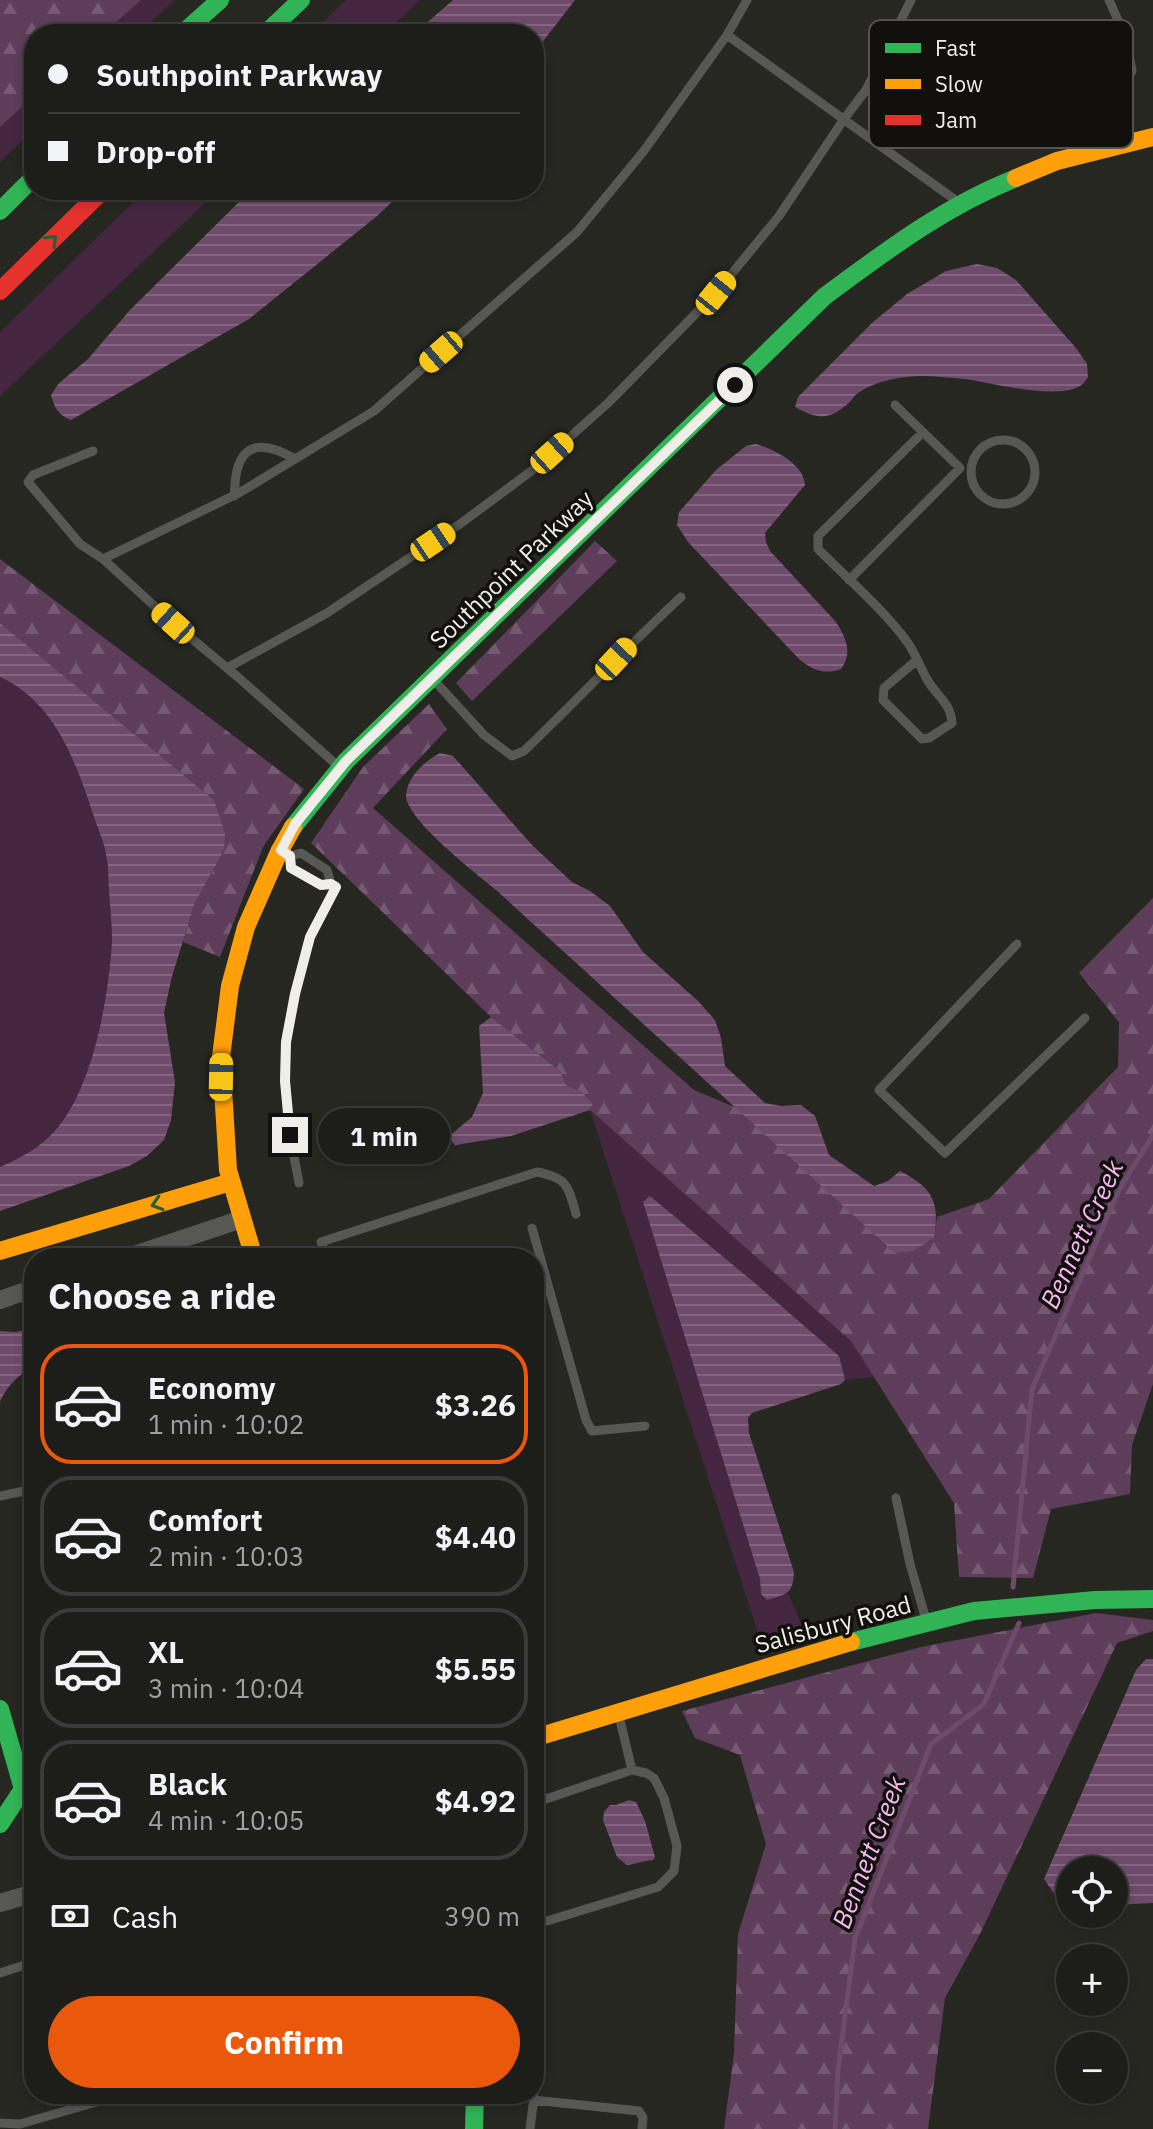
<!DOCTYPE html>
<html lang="en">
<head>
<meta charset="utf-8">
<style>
  body { margin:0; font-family:"IBM Plex Sans",sans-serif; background:#2a2a27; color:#f1f3f6; height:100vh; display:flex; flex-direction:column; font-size:30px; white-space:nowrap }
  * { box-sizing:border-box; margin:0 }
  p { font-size:26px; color:#a0a2a2 }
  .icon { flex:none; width:44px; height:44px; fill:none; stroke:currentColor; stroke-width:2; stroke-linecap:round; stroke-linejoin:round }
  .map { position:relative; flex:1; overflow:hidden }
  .panel { position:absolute; left:24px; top:1248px; width:520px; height:856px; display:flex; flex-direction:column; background:#1d1d1a; border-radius:32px; box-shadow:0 4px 12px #0003,0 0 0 2px #3b3b39 }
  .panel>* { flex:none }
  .guide { position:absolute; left:24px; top:24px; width:520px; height:176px; border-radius:32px; box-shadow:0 4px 12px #0003,0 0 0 2px #3b3b39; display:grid; align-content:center; height:176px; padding:0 24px; background:#1d1d1a }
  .fabs { position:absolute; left:1056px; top:1856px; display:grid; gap:16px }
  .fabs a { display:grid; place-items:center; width:72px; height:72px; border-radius:50%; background:#1d1d1a; box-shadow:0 4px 12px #0003,0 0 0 2px #3b3b39; font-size:40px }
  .end { position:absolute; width:36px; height:36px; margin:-18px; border:10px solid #efeee9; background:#111; box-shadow:0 0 0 4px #111 }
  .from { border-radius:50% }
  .bubble { position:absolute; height:56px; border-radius:28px; background:#1d1d1a; box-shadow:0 4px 12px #0003,0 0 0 2px #3b3b39; font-size:26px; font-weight:700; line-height:56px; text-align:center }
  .car { position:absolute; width:24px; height:48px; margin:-24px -12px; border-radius:10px; box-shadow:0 0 6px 2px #0007; background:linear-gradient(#f5c518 24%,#345 0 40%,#f5c518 0 76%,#345 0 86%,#f5c518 0) }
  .guide b { display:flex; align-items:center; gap:28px; height:76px; font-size:30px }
  .guide b+b { border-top:2px solid #3b3b39 }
  .guide i { width:20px; height:20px; background:#f1f3f6 }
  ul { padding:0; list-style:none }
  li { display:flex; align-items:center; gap:24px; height:120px; margin:0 16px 12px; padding:0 8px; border:4px solid #3b3b39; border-radius:32px }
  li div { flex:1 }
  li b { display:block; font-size:30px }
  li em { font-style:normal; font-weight:700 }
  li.active { border-color:#ea580c }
  li>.icon { width:72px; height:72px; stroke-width:1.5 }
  h2 { padding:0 24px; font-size:36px; line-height:96px }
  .pay { display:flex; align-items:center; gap:20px; height:88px; padding:0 24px; font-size:30px }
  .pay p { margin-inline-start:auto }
  .button { display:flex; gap:16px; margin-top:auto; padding:16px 24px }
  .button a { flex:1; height:92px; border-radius:48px; background:#ea580c; color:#fff; font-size:32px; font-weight:700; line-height:92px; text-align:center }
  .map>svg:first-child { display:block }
</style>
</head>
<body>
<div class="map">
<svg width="1153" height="2129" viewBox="0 0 1153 2129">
  <defs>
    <pattern id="forest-firs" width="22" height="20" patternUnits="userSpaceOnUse" patternTransform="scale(2)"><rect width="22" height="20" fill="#5d3d5a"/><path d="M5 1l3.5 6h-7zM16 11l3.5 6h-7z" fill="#755972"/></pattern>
    <pattern id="water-rules" width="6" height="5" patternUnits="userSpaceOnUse" patternTransform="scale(2)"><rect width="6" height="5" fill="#6e4a6b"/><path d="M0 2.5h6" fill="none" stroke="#836480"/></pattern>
  </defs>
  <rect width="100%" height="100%" fill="#272722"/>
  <path fill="#442641" d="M141 0H175L138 34H103Z
    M346 0H420L384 34H310Z
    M34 96V129L0 162V127Z
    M146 190H219L0 396V332Z
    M0 677C54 701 76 762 93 814 97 827 104 841 106 855 109 866 108 879 109 891 110 907 112 924 112 940 109 995 94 1082 59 1126 42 1147 24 1156 0 1167Z
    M590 1110 852 1341 874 1377 845 1380 838 1356 756 1284 650 1197 760 1579 761 1594 767 1600 788 1593 805 1632 777 1636 758 1633Z"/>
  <path fill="url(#forest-firs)" d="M0 0H141L103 34H34V96L0 127Z
    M595 541 617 561 472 701 456 683Z
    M0 559 304 789 263 847 220 957 183 942 195 903 224 850 214 800 0 623Z
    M429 704 447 729 373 808 694 1090 737 1108 896 1253 934 1238 937 1217 989 1199 1118 1067 1119 1022 1079 973 1153 898V1384L1132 1445 1130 1494 1051 1509 1033 1578 959 1577 954 1503 851 1341 590 1110 593 1103 580 1091 566 1085 560 1071 491 1017 311 843 363 767Z
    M1096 1613 1153 1620V1631L1117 1643 981 1932 945 1998 928 2129H724L734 2053 738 1934 766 1844 740 1755 695 1738 682 1711 921 1647Z"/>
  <path fill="url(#water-rules)" d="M453 0H575L534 53V34H414Z
    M251 190H405L377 216 249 319 71 420C59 416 54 407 51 395L59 383 88 359 130 310Z
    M977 264 997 268 1016 280 1076 348 1087 364 1088 377C1086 380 1083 384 1080 386 1057 400 991 383 965 379 951 378 936 376 922 376 902 376 875 381 858 393 853 397 850 403 845 406 826 422 814 417 795 407L798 397 873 322 907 294 946 271Z
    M756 444C775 450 804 464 805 485L765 533 766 542 770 551 836 622C846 638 853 652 841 669 824 675 813 670 800 660L688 542 677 525 679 512 716 470 746 446Z
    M0 623 214 800 225 834 224 850 195 903 172 976 164 1013 175 1082 171 1120 164 1140 147 1156 129 1166 0 1211V1167C24 1156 42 1147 59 1126 94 1082 109 995 112 940 112 924 110 907 109 891 108 879 109 866 106 855 104 841 97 827 93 814 76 762 54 701 0 677Z
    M440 753 453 756 533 846 572 882 590 891 610 906 643 952 698 1001 715 1020 721 1038 725 1066 765 1103 781 1106 801 1105 815 1116 829 1155 874 1186 888 1181 900 1171C933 1188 940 1202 934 1238L913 1251 895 1253 496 890C477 874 405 819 406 795 408 776 424 762 440 753Z
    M491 1017 560 1071 566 1085 580 1091 593 1103 590 1110 511 1136 455 1145 448 1137 472 1117 483 1093 479 1026Z
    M650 1196 756 1284 839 1356 845 1380 841 1384 752 1413 748 1418 749 1433 794 1572C793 1595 786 1594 767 1600L761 1594 760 1579 643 1202Z
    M34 1328V1366C19 1375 7 1385 0 1402V1331L16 1332Z
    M1146 1659H1153V1903L1114 1905V1870H1070V1908H1064L1044 1879 1136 1670Z
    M629 1800 636 1802 645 1821 655 1857 653 1860C643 1861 636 1864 627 1865L617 1857 603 1820 604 1812 610 1805H616Z"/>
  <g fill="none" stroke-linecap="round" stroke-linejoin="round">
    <path stroke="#6e4a6b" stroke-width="5" d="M1013 1587 1032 1389 1120 1188 1153 1135
      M835 2129 838 2070 855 1939 931 1744 984 1704 1019 1623"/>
    <path stroke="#575754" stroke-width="9" d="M727 35 958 202
      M866 90 911 0
      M971 472a32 32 0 1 1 64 0a32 32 0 1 1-64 0Z
      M93 451 33 475 28 482 80 544 103 559
      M234 496C235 487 235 478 237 470 246 436 274 447 295 459
      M849 580 960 468 895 405
      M917 660 884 688 883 700 922 739 929 738 952 723C951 704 938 697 928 681 921 669 916 655 908 643 883 609 848 579 818 549V536L923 432
      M227 668 327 613 460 524 534 469 608 403 716 293 779 216 844 119 866 90 901 109 937 136H953L1014 113 1124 86 1132 71 1125 36 1109 0
      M432 678 484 735 512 756 524 751C577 700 627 647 681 597
      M338 766 239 678 173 623 103 559 239 493 374 411 577 232 643 152 727 35 747 0
      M281 850 290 856 301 853 327 870 331 884 321 885 291 868 290 856
      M1017 944 879 1090 945 1153 1085 1018
      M299 1183 290 1135 285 1081 286 1042 295 994 310 937 336 887 331 884
      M532 1228 586 1420 592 1431 645 1426
      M327 1258 321 1242 537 1172C568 1178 568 1186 576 1214
      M0 1496 34 1489
      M896 1498 910 1564 927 1623
      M534 1803 632 1770 619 1716
      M534 1922 547 1921 658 1887 674 1871 677 1846 664 1798 654 1778 646 1773 632 1770
      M0 1973 34 1962
      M534 2082V2093
      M376 2098 377 2094
      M533 2100 639 2111 643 2118 642 2129
      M0 2123 20 2124 124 2094
      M530 2129 534 2097"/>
    <path stroke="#575754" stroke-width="18" d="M125 1258 242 1219
      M0 1300 34 1288
      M0 1903 34 1893"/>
    <path stroke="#30b455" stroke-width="18" d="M182 34 220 0
      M265 34 301 0
      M0 211 34 177
      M293 827 346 761 825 296C886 251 945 206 1016 178
      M851 1642 974 1611 1095 1600 1153 1599
      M0 1709 23 1789 0 1824
      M474 2129 475 2094"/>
    <path stroke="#ff9f0a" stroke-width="18" d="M1016 178 1057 161 1153 137
      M0 1251 231 1182
      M254 1258 228 1170 221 1057 230 986 246 927 279 852 293 827
      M534 1738 851 1642"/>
    <path stroke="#e5322d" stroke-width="18" d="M0 291 103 190"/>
  </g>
  <defs><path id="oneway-chevron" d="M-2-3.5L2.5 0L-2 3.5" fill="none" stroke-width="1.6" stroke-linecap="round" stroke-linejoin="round" transform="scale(2)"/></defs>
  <g stroke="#206231">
    <use href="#oneway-chevron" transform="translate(52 240) rotate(-44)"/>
    <use href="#oneway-chevron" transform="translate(157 1204) rotate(163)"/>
  </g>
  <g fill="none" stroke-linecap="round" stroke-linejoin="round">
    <path stroke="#efeee9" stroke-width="10" d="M290 1135 285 1081 286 1042 295 994 310 937 336 887 331 884 321 885 291 868 290 856 281 850 295 824 346 761 735 385"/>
  </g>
  <g text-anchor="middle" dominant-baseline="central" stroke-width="7" stroke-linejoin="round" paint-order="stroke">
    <g font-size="24" fill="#efeee9" stroke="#11100d">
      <text transform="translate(511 569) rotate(-44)">Southpoint Parkway</text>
      <text transform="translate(833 1624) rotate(-15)">Salisbury Road</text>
    </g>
    <g font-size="26" font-style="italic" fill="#f7b8f2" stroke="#11100d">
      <text transform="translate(1081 1234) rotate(-65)">Bennett Creek</text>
      <text transform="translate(868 1852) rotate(-69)">Bennett Creek</text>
    </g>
  </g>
  <rect x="869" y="20" width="264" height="128" rx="12" fill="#11100d" stroke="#54534f" stroke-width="2"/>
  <rect x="885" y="43" width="36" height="10" fill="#30b455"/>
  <rect x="885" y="79" width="36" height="10" fill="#ff9f0a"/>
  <rect x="885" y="115" width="36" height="10" fill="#e5322d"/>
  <g font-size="22" fill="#efeee9">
    <text x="935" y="56">Fast</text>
    <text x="935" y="92">Slow</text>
    <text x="935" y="128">Jam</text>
  </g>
</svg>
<div class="fabs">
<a><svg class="icon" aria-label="locate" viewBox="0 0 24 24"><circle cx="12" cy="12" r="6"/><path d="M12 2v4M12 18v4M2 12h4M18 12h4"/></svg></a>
<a>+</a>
<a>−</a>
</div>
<i class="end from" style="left:735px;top:385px"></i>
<i class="end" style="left:290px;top:1135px"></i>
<div class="bubble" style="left:318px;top:1108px;width:132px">1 min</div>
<i class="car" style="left:716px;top:293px;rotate:39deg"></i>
<i class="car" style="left:441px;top:352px;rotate:229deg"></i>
<i class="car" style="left:552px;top:453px;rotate:48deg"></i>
<i class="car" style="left:433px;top:542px;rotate:56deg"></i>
<i class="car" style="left:173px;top:623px;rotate:312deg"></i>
<i class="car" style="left:616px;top:659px;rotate:43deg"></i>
<i class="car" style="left:221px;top:1077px;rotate:1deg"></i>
<div class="guide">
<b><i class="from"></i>Southpoint Parkway</b>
<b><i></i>Drop-off</b>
</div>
<section class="panel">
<h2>Choose a ride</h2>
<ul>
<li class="active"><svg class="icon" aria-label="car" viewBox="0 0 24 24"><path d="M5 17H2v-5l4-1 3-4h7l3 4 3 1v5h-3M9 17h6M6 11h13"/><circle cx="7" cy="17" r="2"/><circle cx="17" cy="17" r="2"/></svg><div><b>Economy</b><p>1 min · 10:02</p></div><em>$3.26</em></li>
<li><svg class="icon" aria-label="car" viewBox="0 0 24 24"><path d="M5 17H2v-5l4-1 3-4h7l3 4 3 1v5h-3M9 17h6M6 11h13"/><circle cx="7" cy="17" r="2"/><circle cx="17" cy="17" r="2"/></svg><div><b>Comfort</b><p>2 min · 10:03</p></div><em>$4.40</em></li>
<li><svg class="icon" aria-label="car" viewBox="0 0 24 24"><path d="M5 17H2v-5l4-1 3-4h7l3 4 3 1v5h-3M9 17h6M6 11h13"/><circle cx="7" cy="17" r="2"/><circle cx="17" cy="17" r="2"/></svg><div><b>XL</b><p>3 min · 10:04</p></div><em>$5.55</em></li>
<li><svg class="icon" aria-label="car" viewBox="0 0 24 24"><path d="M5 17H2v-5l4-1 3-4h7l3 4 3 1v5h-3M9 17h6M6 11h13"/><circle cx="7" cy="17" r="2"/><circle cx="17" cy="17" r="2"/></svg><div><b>Black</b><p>4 min · 10:05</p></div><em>$4.92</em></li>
</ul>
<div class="pay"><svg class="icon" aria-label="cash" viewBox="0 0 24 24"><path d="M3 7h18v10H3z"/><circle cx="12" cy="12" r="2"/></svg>Cash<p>390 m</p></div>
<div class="button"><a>Confirm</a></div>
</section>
</div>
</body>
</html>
